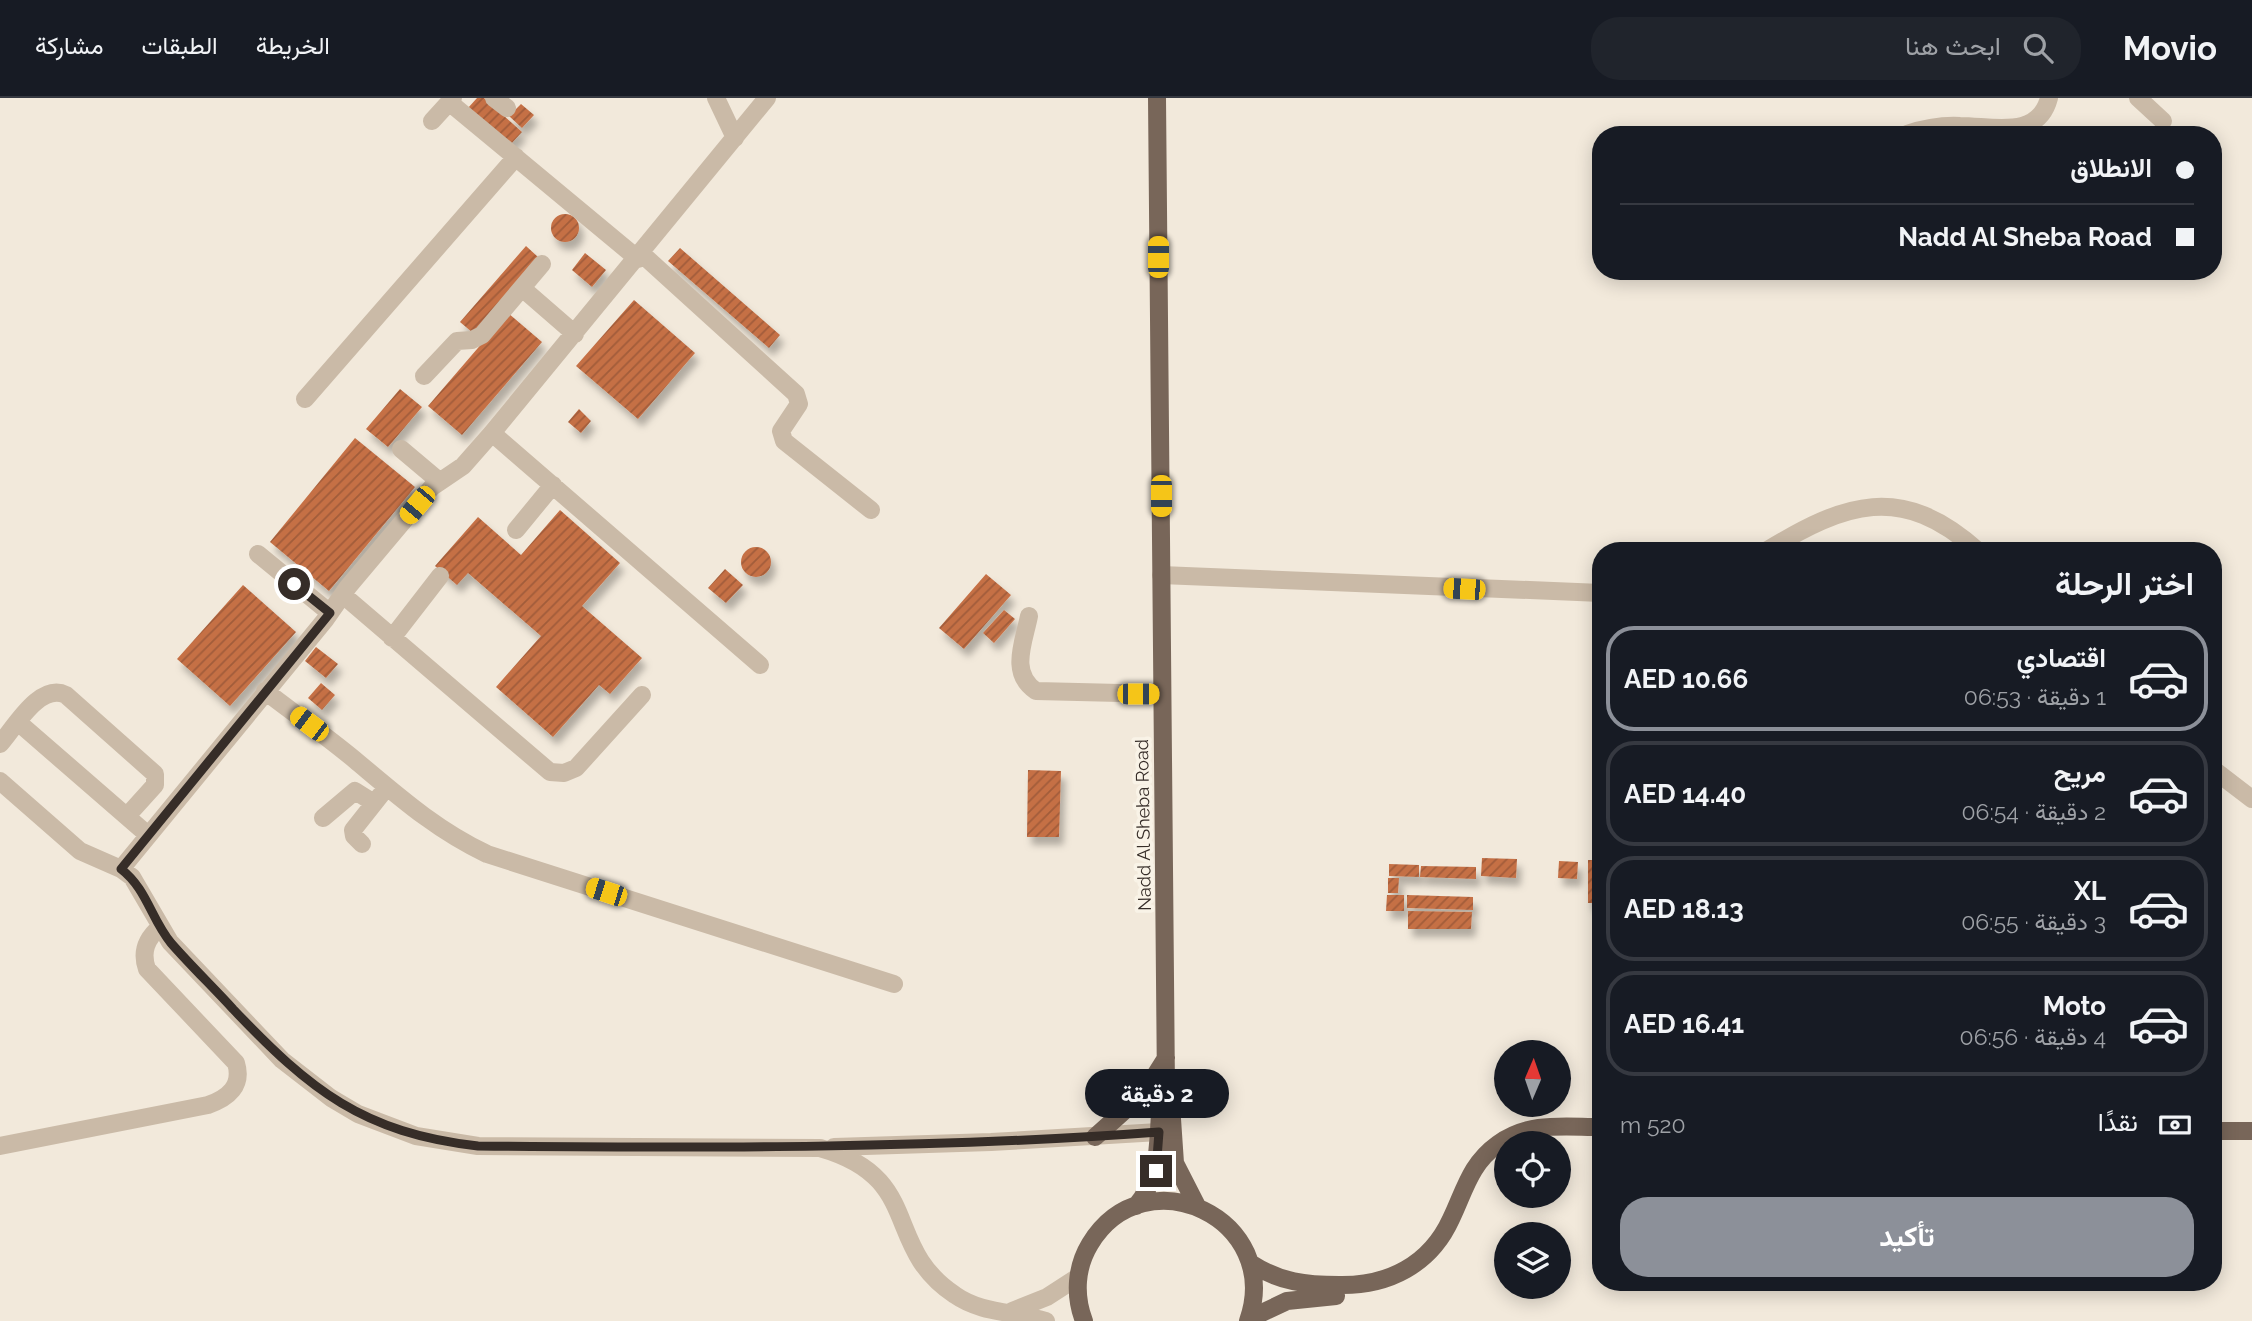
<!DOCTYPE html>
<html lang="ar">
<head>
<meta charset="utf-8">
<style>
  body { margin:0; font-family:Raleway,Vazirmatn,sans-serif; background:#20242c; color:#f1f3f6; direction:rtl; height:100vh; display:flex; flex-direction:column; font-size:26px; white-space:nowrap }
  * { box-sizing:border-box; margin:0 }
  p { font-size:23px; color:#9ea1a6 }
  .icon { flex:none; width:38px; height:38px; fill:none; stroke:currentColor; stroke-width:2; stroke-linecap:round; stroke-linejoin:round }
  .map { position:relative; flex:1; overflow:hidden; direction:ltr }
  .drawer { position:absolute; left:1592px; top:444px; width:630px; height:749px; display:flex; flex-direction:column; background:#171b24; border-radius:28px; box-shadow:0 4px 18px #0003; direction:rtl }
  .drawer>* { flex:none }
  .top-card { position:absolute; left:1592px; top:28px; width:630px; height:154px; border-radius:28px; box-shadow:0 4px 18px #0003; direction:rtl; display:grid; align-content:center; height:154px; padding:0 28px; background:#171b24 }
  .needle { width:46px; rotate:2deg }
  .fabs { position:absolute; left:1494px; top:942px; display:grid; gap:14px }
  .fabs a { display:grid; place-items:center; width:77px; height:77px; border-radius:50%; background:#171b24; box-shadow:0 4px 18px #0003; font-size:35px }
  .end { position:absolute; width:32px; height:32px; margin:-16px; border:9px solid #362d28; background:#fff; box-shadow:0 0 0 4px #fff }
  .from { border-radius:50% }
  .bubble { position:absolute; height:49px; border-radius:24px; background:#171b24; box-shadow:0 4px 18px #0003; font-size:23px; font-weight:700; line-height:49px; text-align:center; direction:rtl }
  .car { position:absolute; width:21px; height:42px; margin:-21px -10px; border-radius:9px; box-shadow:0 0 5px 2px #0007; background:linear-gradient(#f5c518 24%,#345 0 40%,#f5c518 0 76%,#345 0 86%,#f5c518 0) }
  .top-card b { display:flex; align-items:center; gap:24px; height:66px; font-size:26px }
  .top-card b+b { border-top:2px solid #363941 }
  .top-card i { width:18px; height:18px; background:#f1f3f6 }
  ul { padding:0; list-style:none }
  li { display:flex; align-items:center; gap:21px; height:105px; margin:0 14px 10px; padding:0 14px; border:4px solid #363941; border-radius:28px }
  li div { flex:1 }
  li b { display:block; font-size:26px }
  li em { font-style:normal; font-weight:700 }
  li.selected { border-color:#8c9099 }
  li>.icon { width:63px; height:63px; stroke-width:1.5 }
  h2 { padding:0 28px; font-size:32px; line-height:84px }
  .pay { display:flex; align-items:center; gap:18px; height:77px; padding:0 28px; font-size:26px }
  .pay p { margin-inline-start:auto }
  .action { display:flex; gap:14px; margin-top:auto; padding:14px 28px }
  .action a { flex:1; height:80px; border-radius:28px; background:#8c9099; color:#fff; font-size:28px; font-weight:700; line-height:80px; text-align:center }
  header { display:flex; align-items:center; gap:42px; box-sizing:border-box; height:98px; padding:0 35px; background:#171b24; border-bottom:2px solid #363941 }
  header strong { font-size:33px }
  nav { display:flex; gap:38px; margin-inline-start:auto; font-size:24px }
  .search { width:490px; height:63px; background:#20242c; display:flex; align-items:center; gap:18px; box-sizing:border-box; padding:0 24px; border-radius:28px; color:#9ea1a6; font-size:26px }
  .map>svg:first-child { display:block }
</style>
</head>
<body>
<header>
<strong>Movio</strong>
<div class="search"><svg class="icon" aria-label="search" viewBox="0 0 24 24"><circle cx="10" cy="10" r="6"/><path d="M15 15l6 6"/></svg>ابحث هنا</div>
<nav><a>الخريطة</a><a>الطبقات</a><a>مشاركة</a></nav>
</header>
<div class="map">
<svg width="2252" height="1223" viewBox="0 0 2252 1223">
  <defs>
    <pattern id="building-hatch" width="6" height="6" patternUnits="userSpaceOnUse" patternTransform="scale(1.75)"><rect width="6" height="6" fill="#c57045"/><path d="M-1 1l2-2M0 6l6-6M5 7l2-2" fill="none" stroke="#a15c3a"/></pattern>
    <filter id="shadow"><feDropShadow dx="4.5" dy="8" stdDeviation="3.5" flood-color="#0004"/></filter>
  </defs>
  <rect width="100%" height="100%" fill="#f2e9db"/>
  <path fill="url(#building-hatch)" filter="url(#shadow)" d="M477 0H484L522 34 510 47 468 10Z
    M521 6 534 17 522 30 509 18Z
    M551 130a14 14 0 1 1 28 0a14 14 0 1 1-28 0Z
    M526 148 538 159 473 235 460 224Z
    M680 150 780 237 769 250 668 163Z
    M585 155 606 172 592 189 572 172Z
    M634 202 695 255 638 321 576 268Z
    M508 215 542 244 462 337 428 308Z
    M400 291 422 309 388 349 366 331Z
    M579 311 591 323 581 335 568 324Z
    M355 340 415 389 329 493 270 444Z
    M560 412 620 465 582 508 642 560 610 596 599 587 553 639 496 589 541 538 468 475 457 487 435 468 478 419 521 457Z
    M741 464a15 15 0 1 1 30 0a15 15 0 1 1-30 0Z
    M725 471 743 487 726 505 708 490Z
    M986 476 1011 497 964 551 939 530Z
    M243 487 296 534 230 608 177 561Z
    M1004 512 1015 521 994 545 983 535Z
    M316 549 338 566 326 580 305 563Z
    M321 585 335 597 322 612 308 600Z
    M1028 672 1061 673 1059 739H1027Z
    M1482 760 1517 761 1516 780 1481 778Z
    M1588 762H1601V805H1588Z
    M1559 763 1578 764 1577 781 1558 780Z
    M1389 766 1419 767V779L1389 778Z
    M1421 768 1476 769V781L1420 779Z
    M1388 780H1399L1398 795H1388Z
    M1387 797H1404V813H1386Z
    M1407 797 1473 799V812L1407 810Z
    M1408 813 1472 814 1471 831H1408Z"/>
  <g fill="none" stroke-linecap="round" stroke-linejoin="round">
    <path stroke="#cabaa7" stroke-width="18" d="M494 0 507 10
      M716 0 735 40
      M2138 0 2163 23
      M449 4 638 161
      M432 23 453 0
      M1907 36C1925 30 1941 27 1960 28 1993 28 2038 42 2049 0
      M642 156 796 296 799 306 781 333 784 343 871 412
      M522 190 575 236
      M424 278 457 243 472 242 482 237 542 166
      M305 301 516 59
      M492 335 760 567
      M401 351 439 383
      M516 432 553 387
      M1766 453C1845 405 1901 384 1978 453
      M258 456 330 515
      M1161 477 1601 495
      M343 497 550 674 564 675 576 670 642 597
      M1029 518C1024 544 1009 575 1036 593L1162 596
      M392 540 440 478
      M265 593C295 616 326 638 355 662 398 698 436 732 487 756L894 886
      M19 625 148 737
      M0 646C15 629 40 584 66 597L155 676V687L127 718
      M2214 672 2252 701
      M0 683 80 753 121 771 132 779 170 844 282 962 331 1000 358 1016 416 1038 478 1048 820 1050C925 1080 881 1148 955 1197 982 1216 1015 1213 1046 1223
      M323 720 355 693 374 705
      M362 746 354 738 353 732 387 689
      M121 771 325 522 348 489 432 389 463 368 492 335 767 0
      M0 1048 208 1007C228 1000 243 988 236 965L147 871C141 854 146 841 160 829
      M834 1049 991 1044 1159 1034
      M1012 1213 1047 1199 1078 1179"/>
    <path stroke="#786659" stroke-width="18" d="M1157 0 1166 991 1171 1006 1175 1065 1197 1108
      M2214 1033H2252
      M1095 1039 1144 995 1166 960
      M1136 1108C1162 1077 1157 1042 1161 1004
      M1252 1166C1280 1184 1306 1187 1339 1187 1388 1188 1430 1167 1451 1121 1465 1092 1470 1066 1498 1046 1530 1023 1564 1029 1601 1029
      M1249 1221 1287 1203 1336 1198
      M1084 1223C1074 1197 1076 1169 1090 1146 1145 1055 1284 1121 1248 1223"/>
  </g>
  <g fill="none" stroke-linecap="round" stroke-linejoin="round">
    <path stroke="#362d28" stroke-width="9" d="M294 486 330 515 121 771C147 791 151 821 171 845 191 868 213 889 233 911 310 992 363 1035 478 1048 705 1050 932 1051 1159 1034L1156 1073"/>
  </g>
  <g text-anchor="middle" dominant-baseline="central" stroke-width="7" stroke-linejoin="round" paint-order="stroke">
    <g font-size="18" fill="#362d28" stroke="#f9f3e7">
      <text transform="translate(1143 727) rotate(-91)">Nadd Al Sheba Road</text>
    </g>
  </g>
</svg>
<div class="fabs">
<a><svg class="needle" viewBox="-14 -14 28 28"><path d="M0-13l5 13h-10z" fill="#e53935"/><path d="M0 13l5-13h-10z" fill="#9ea1a6"/></svg></a>
<a><svg class="icon" aria-label="locate" viewBox="0 0 24 24"><circle cx="12" cy="12" r="6"/><path d="M12 2v4M12 18v4M2 12h4M18 12h4"/></svg></a>
<a><svg class="icon" aria-label="layers" viewBox="0 0 24 24"><path d="M12 4l9 5-9 5-9-5zM3 14l9 5 9-5"/></svg></a>
</div>
<i class="end from" style="left:294px;top:486px"></i>
<i class="end" style="left:1156px;top:1073px"></i>
<div class="bubble" style="left:1085px;top:971px;width:144px">2 دقيقة</div>
<i class="car" style="left:1158px;top:159px;rotate:0deg"></i>
<i class="car" style="left:1161px;top:398px;rotate:180deg"></i>
<i class="car" style="left:417px;top:407px;rotate:220deg"></i>
<i class="car" style="left:1464px;top:491px;rotate:273deg"></i>
<i class="car" style="left:1138px;top:596px;rotate:90deg"></i>
<i class="car" style="left:309px;top:626px;rotate:307deg"></i>
<i class="car" style="left:606px;top:794px;rotate:288deg"></i>
<div class="top-card">
<b><i class="from"></i>الانطلاق</b>
<b><i></i>Nadd Al Sheba Road</b>
</div>
<section class="drawer">
<h2>اختر الرحلة</h2>
<ul>
<li class="selected"><svg class="icon" aria-label="car" viewBox="0 0 24 24"><path d="M5 17H2v-5l4-1 3-4h7l3 4 3 1v5h-3M9 17h6M6 11h13"/><circle cx="7" cy="17" r="2"/><circle cx="17" cy="17" r="2"/></svg><div><b>اقتصادي</b><p>1 دقيقة · 06:53</p></div><em>AED 10.66</em></li>
<li><svg class="icon" aria-label="car" viewBox="0 0 24 24"><path d="M5 17H2v-5l4-1 3-4h7l3 4 3 1v5h-3M9 17h6M6 11h13"/><circle cx="7" cy="17" r="2"/><circle cx="17" cy="17" r="2"/></svg><div><b>مريح</b><p>2 دقيقة · 06:54</p></div><em>AED 14.40</em></li>
<li><svg class="icon" aria-label="car" viewBox="0 0 24 24"><path d="M5 17H2v-5l4-1 3-4h7l3 4 3 1v5h-3M9 17h6M6 11h13"/><circle cx="7" cy="17" r="2"/><circle cx="17" cy="17" r="2"/></svg><div><b>XL</b><p>3 دقيقة · 06:55</p></div><em>AED 18.13</em></li>
<li><svg class="icon" aria-label="car" viewBox="0 0 24 24"><path d="M5 17H2v-5l4-1 3-4h7l3 4 3 1v5h-3M9 17h6M6 11h13"/><circle cx="7" cy="17" r="2"/><circle cx="17" cy="17" r="2"/></svg><div><b>Moto</b><p>4 دقيقة · 06:56</p></div><em>AED 16.41</em></li>
</ul>
<div class="pay"><svg class="icon" aria-label="cash" viewBox="0 0 24 24"><path d="M3 7h18v10H3z"/><circle cx="12" cy="12" r="2"/></svg>نقدًا<p>520 m</p></div>
<div class="action"><a>تأكيد</a></div>
</section>
</div>
</body>
</html>
